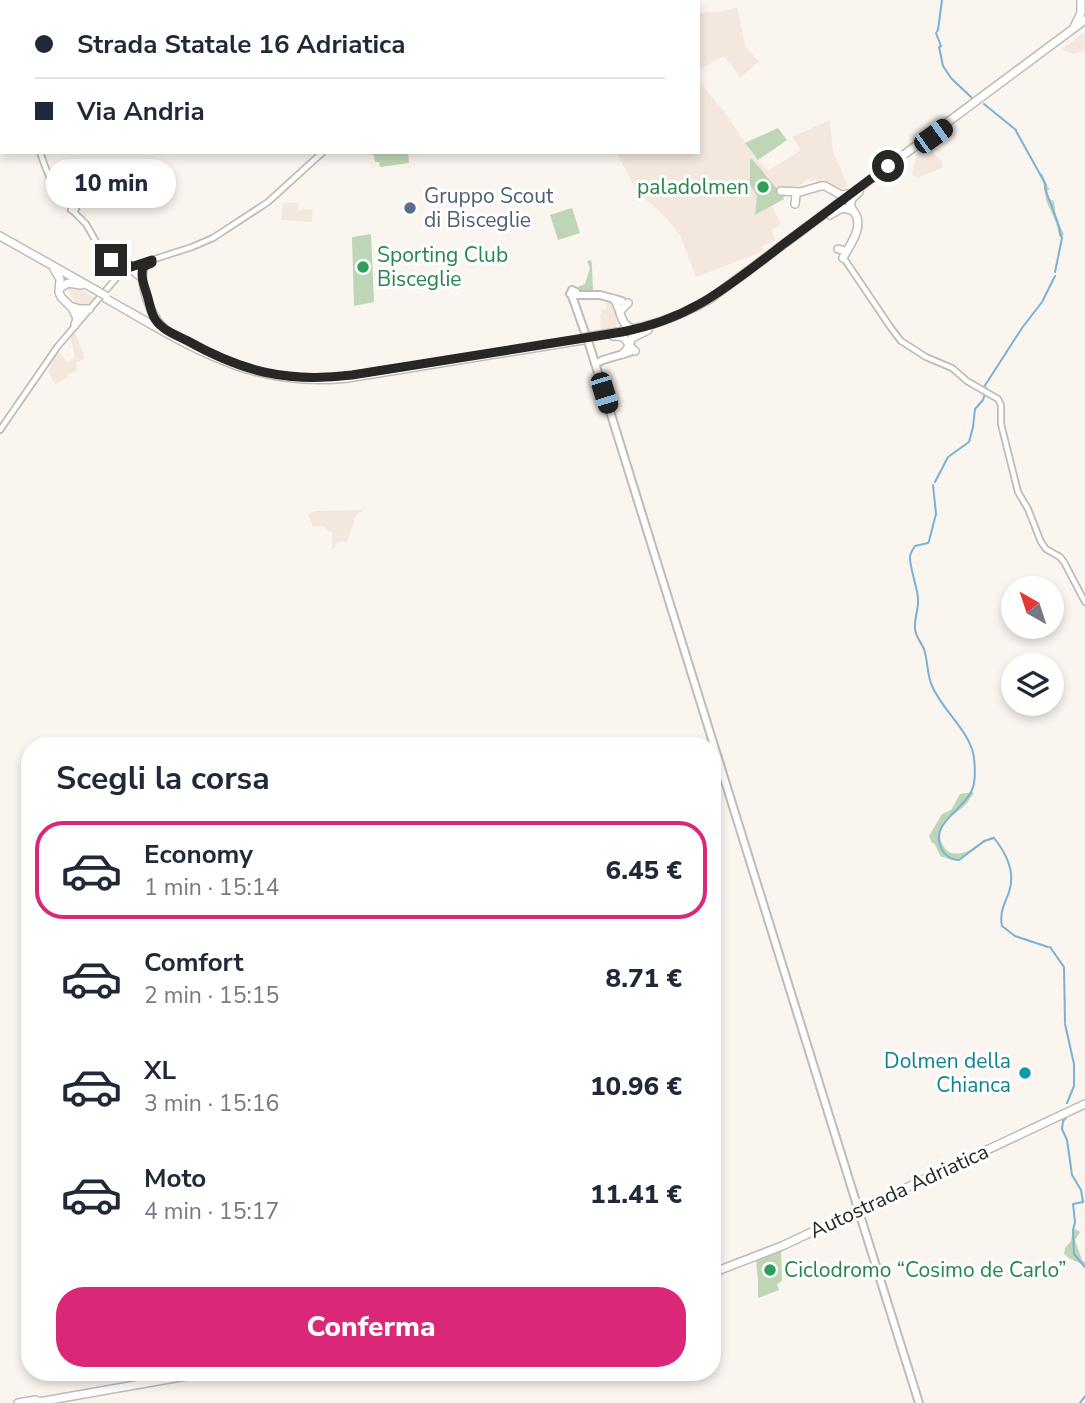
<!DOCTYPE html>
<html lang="it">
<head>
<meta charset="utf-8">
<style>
  body { margin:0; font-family:"Nunito Sans",sans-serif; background:#f6f6f7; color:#1f2937; height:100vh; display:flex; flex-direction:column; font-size:26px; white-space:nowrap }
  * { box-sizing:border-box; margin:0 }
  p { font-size:23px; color:#747a83 }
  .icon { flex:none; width:38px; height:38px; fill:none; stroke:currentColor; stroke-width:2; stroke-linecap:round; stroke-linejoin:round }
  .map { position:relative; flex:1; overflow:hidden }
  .drawer { position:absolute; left:21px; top:737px; width:700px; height:644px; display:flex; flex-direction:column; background:#fff; border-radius:28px; box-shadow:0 4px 10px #0003 }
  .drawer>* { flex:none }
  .top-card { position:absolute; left:0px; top:0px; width:700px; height:154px; box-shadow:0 4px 10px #0003; display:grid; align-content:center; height:154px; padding:0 35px; background:#fff }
  .needle { width:46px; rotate:321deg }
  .controls { position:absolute; left:1001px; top:576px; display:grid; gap:14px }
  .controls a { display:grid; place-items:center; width:63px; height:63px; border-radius:50%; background:#fff; box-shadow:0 4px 10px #0003; font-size:35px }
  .end { position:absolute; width:32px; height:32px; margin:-16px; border:9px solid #292725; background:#fff; box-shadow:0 0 0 4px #fff }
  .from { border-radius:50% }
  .bubble { position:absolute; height:49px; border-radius:24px; background:#fff; box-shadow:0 4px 10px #0003; font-size:23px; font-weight:800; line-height:49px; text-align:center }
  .car { position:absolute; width:21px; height:42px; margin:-21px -10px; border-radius:9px; box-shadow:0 0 5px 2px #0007; background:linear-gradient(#222 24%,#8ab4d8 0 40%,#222 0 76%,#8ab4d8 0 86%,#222 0) }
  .top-card b { display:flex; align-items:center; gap:24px; height:66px; font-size:26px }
  .top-card b+b { border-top:2px solid #e0e1e3 }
  .top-card i { width:18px; height:18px; background:#1f2937 }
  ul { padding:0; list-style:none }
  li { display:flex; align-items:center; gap:21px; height:98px; margin:0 14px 10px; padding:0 21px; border:4px solid transparent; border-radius:28px }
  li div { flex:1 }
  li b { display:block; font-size:26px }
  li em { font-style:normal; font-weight:800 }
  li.selected { border-color:#db2777 }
  li>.icon { width:63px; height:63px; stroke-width:1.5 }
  h2 { padding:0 35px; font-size:32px; line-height:84px }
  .cta { display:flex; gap:14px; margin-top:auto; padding:14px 35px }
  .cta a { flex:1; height:80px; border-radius:28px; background:#db2777; color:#fff; font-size:28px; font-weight:800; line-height:80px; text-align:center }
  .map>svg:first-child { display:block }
</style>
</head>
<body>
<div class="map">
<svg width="1085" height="1403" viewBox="0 0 1085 1403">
  <rect width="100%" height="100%" fill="#fbf5f0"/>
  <path fill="#f4e7dd" d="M737 7 745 46 759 62 740 77 724 56 698 70V13L725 11Z
    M1085 32V50L1074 54 1061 50Z
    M698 80 726 114 752 153 768 171 801 150 792 137 830 120 833 152 848 186 836 190 819 183 816 179 811 182 808 179 772 206 781 224 772 230 775 241 762 246 764 251 696 277 680 235 665 217 636 189 616 152H698Z
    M927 146 942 162V168L918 177 912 175 916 155Z
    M298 202V210L313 209 312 222 281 220 283 203Z
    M66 286H74L96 298 90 305 78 308Z
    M606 299 614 301 618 313 617 323 615 328 601 330 600 314H601V310L607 309Z
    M74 330 85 358 76 363 78 371 68 374V377L55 385 48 371 57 354 60 353 67 362 75 357 70 335Z
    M364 510 356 515 347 542H337L336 547 332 549V532L328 531 325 526 313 527 308 515 315 511Z"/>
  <path fill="#bed6b5" d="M778 128 787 140 758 160 745 143Z
    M372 152H408L409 163 380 167 379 162H375L374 155H371Z
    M752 159 783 196 784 199 755 215 757 196 750 185V160Z
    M1042 173 1047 186 1050 189 1047 191 1049 199 1054 201 1056 218 1064 234 1062 237 1059 236C1058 224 1052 214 1047 203 1044 193 1045 184 1040 175Z
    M572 208 580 233 558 240 550 215Z
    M371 234 374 302 354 306 352 237Z
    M591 260 592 265 593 292H579L578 287 585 284 590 268 587 261Z
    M973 792 974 794C970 797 968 803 964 806 953 817 932 825 943 845 947 853 954 855 962 853 974 851 983 838 996 836 985 840 962 862 952 860 948 859 945 857 941 857L934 843H932L929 836 942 814 951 810 960 794Z
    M1073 1228 1080 1232 1075 1240 1082 1260 1085 1262V1267C1079 1261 1071 1261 1064 1254L1065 1248 1071 1241Z
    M781 1249 782 1281 777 1284 779 1290 758 1298V1281L756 1260Z"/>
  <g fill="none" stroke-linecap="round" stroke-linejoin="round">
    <path stroke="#7cb1d5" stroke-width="2" d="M942 0 938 30 936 33 941 46 939 47 943 66 951 78 972 98
      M984 104 1016 130
      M1016 131 1046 185 1045 188C1049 201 1055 213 1059 227 1060 231 1060 235 1062 238L1055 272
      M987 389 984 387 1022 328 1042 302 1055 276
      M935 482 948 457 969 442 973 427 975 409 983 400 985 394
      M933 485 936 514 929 541 928 543 915 546C913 549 911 552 910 556 909 565 917 587 918 598 919 607 915 616 915 625 914 635 920 640 924 649 928 661 927 675 932 686 942 709 964 726 972 749 975 758 976 778 973 787 967 809 927 823 942 850 946 856 952 860 959 860L984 841 994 838C1006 853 1016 872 1009 892 1005 903 999 913 1002 926L1015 936 1048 947
      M1050 947 1064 967 1065 1022
      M1065 1024 1074 1064V1086L1067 1103
      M1066 1118 1063 1121 1062 1129 1067 1140 1072 1175 1081 1190 1083 1202 1073 1204 1075 1222 1073 1230 1074 1254 1085 1267
      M1080 1403 1085 1396"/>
    <g stroke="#c0bbb6" stroke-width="8">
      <path id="secondary" d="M155 0 156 2
        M622 0 623 2
        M97 1 99 0
        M89 2 94 0
        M627 2 628 0
        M0 12 2 11
        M0 34 2 39
        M40 152C47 173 54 194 73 207
        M73 207 76 209 74 212 71 210Z
        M74 212 86 224 106 259 121 265
        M843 257 891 328 901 341 926 357 952 368 967 381 998 399 1001 405V424L1018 492 1028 509 1041 542 1046 549 1060 557 1064 562 1085 602
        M119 274 121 267V263L123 261 133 266 192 247 213 238 268 202 323 152
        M0 430 58 346 125 268H130"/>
    </g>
    <g stroke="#c0bbb6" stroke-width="10">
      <path id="primary" d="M572 290 576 292 574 296 570 294Z
        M576 295H600L622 301
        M572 296 590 347 856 1202
        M595 364 603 360 630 352
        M860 1215 919 1403"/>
    </g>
    <g stroke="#c0bbb6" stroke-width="10">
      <path id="trunk" d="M1075 25 1081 13V0
        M781 191 800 192 821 186H825L841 195 848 194
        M795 204 796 195
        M830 215 842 208 852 210
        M0 236 94 289
        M838 249 845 251
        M843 258C849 246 863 229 856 215 854 212 852 209 850 205L852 199 859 192
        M145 265C137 278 151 317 163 327
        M130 268 142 278
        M54 269 60 279 59 292 61 297 77 313 83 315
        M60 288 68 283 81 285
        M105 298C187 344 249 389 348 378L583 340
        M614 299C622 310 619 325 633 329
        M73 307 79 309H89
        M622 309 628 303
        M73 310 77 318 75 325
        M593 336C638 330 670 322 710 299L1085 20
        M613 336C630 335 624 344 635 351
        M623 354 628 348 632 338 648 330"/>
    </g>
    <g stroke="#c0bbb6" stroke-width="10">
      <path id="motorway" d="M712 1273 782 1246 1085 1104
        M18 1403 36 1400
        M33 1403 209 1372"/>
    </g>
    <use href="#secondary" stroke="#fff" stroke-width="4.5"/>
    <use href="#primary" stroke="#fff" stroke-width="6"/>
    <use href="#trunk" stroke="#fff" stroke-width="7"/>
    <use href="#motorway" stroke="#fff" stroke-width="7"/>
    <path stroke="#4f4d4a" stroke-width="2" stroke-dasharray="9 9" stroke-linecap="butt" d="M647 2 652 0
      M0 114 2 113"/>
    <g stroke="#c0bbb6" stroke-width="10" stroke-linecap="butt">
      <path id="primary-bridge" d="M856 1202 860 1215"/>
    </g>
    <g stroke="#c0bbb6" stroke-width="10" stroke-linecap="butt">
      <path id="trunk-bridge" d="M94 289 106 296
        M582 338 593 336"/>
    </g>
    <use href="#primary-bridge" stroke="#fff" stroke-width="6"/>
    <use href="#trunk-bridge" stroke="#fff" stroke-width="7"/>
  </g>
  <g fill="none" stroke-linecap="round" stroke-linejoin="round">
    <path stroke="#292725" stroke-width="9" d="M111 260 119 262 125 261 131 267 152 260V263L143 267C140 278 145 287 148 298 150 305 151 313 155 319 161 329 175 335 186 340 243 372 287 383 352 375L622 332C692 319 730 285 785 243 819 218 853 192 888 166"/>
  </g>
  <g fill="#2e9e5b" stroke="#fff" stroke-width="2.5">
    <circle cx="763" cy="187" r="7"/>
    <circle cx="363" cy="267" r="7"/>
    <circle cx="770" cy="1270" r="7"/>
  </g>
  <circle fill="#5c6f8a" stroke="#fff" stroke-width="2.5" cx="410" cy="208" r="7"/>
  <circle fill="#0f9aa8" stroke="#fff" stroke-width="2.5" cx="1025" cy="1073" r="7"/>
  <g text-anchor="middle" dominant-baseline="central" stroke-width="6" stroke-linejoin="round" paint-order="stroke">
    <g font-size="21" fill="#27864d" stroke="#fff" text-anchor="start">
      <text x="749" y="187" text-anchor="end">paladolmen</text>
      <text x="377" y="255">Sporting Club<tspan x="377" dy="24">Bisceglie</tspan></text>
      <text x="784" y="1270">Ciclodromo “Cosimo de Carlo”</text>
    </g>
    <g font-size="21" fill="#4e5e75" stroke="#fff" text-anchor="start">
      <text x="424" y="196">Gruppo Scout<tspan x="424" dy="24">di Bisceglie</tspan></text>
    </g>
    <g font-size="21" fill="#0d838f" stroke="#fff" text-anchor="end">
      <text x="1011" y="1061">Dolmen della<tspan x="1011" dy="24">Chianca</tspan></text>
    </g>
    <g font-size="21" fill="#292725" stroke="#fff">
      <text transform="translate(899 1191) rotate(-25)">Autostrada Adriatica</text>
    </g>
  </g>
</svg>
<div class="controls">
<a><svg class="needle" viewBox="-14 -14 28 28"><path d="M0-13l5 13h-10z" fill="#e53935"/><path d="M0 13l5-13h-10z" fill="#747a83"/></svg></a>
<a><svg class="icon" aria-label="layers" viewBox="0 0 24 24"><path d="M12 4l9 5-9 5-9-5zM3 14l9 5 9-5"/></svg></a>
</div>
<i class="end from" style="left:888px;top:166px"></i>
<i class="end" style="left:111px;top:260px"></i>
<div class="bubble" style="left:46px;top:159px;width:130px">10 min</div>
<i class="car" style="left:933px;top:136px;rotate:54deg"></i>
<i class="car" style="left:604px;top:393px;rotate:163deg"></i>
<div class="top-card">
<b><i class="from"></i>Strada Statale 16 Adriatica</b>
<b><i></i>Via Andria</b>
</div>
<section class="drawer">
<h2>Scegli la corsa</h2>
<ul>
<li class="selected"><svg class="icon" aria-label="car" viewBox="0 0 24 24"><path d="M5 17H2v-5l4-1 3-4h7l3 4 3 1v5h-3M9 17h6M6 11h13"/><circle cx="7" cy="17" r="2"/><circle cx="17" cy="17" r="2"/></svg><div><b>Economy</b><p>1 min · 15:14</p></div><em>6.45 €</em></li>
<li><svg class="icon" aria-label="car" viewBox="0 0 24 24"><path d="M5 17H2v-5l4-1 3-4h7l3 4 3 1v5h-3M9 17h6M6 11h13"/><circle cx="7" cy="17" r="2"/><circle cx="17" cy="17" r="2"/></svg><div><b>Comfort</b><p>2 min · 15:15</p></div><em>8.71 €</em></li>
<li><svg class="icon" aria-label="car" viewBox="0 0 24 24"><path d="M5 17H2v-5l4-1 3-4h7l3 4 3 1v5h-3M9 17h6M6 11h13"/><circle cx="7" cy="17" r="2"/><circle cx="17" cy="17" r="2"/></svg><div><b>XL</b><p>3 min · 15:16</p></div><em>10.96 €</em></li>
<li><svg class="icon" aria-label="car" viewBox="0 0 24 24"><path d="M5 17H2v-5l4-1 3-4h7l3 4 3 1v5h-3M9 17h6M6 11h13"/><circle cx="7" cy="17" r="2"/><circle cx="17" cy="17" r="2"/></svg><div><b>Moto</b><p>4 min · 15:17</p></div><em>11.41 €</em></li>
</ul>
<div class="cta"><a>Conferma</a></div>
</section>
</div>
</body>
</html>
